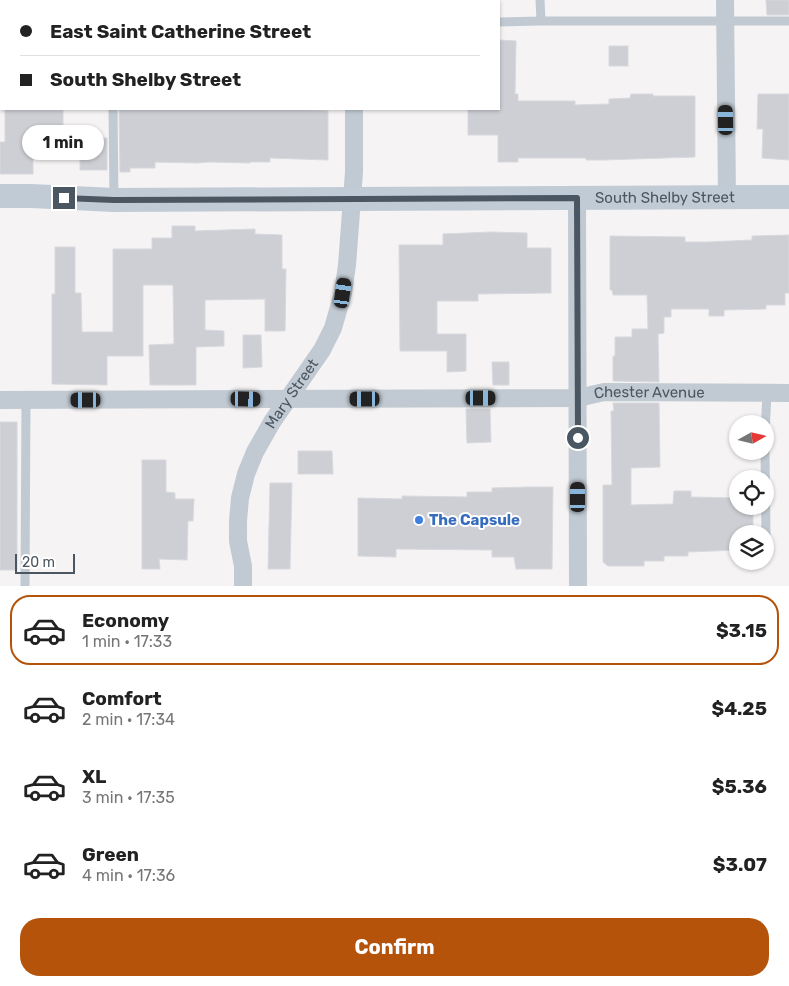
<!DOCTYPE html>
<html lang="en">
<head>
<meta charset="utf-8">
<style>
  body { margin:0; font-family:Rubik,sans-serif; background:#f6f6f6; color:#222; height:100vh; display:flex; flex-direction:column; font-size:19px; white-space:nowrap }
  * { box-sizing:border-box; margin:0 }
  p { font-size:16px; color:#767676 }
  .icon { flex:none; width:28px; height:28px; fill:none; stroke:currentColor; stroke-width:2; stroke-linecap:round; stroke-linejoin:round }
  .map { position:relative; height:586px; overflow:hidden }
  .panel { display:flex; flex-direction:column; background:#fff; flex:1 }
  .panel>* { flex:none }
  .banner { position:absolute; left:0px; top:0px; width:500px; height:110px; box-shadow:0 1px 4px #0004; display:grid; align-content:center; height:110px; padding:0 20px; background:#fff }
  .needle { width:32px; rotate:82deg }
  .controls { position:absolute; left:729px; top:415px; display:grid; gap:10px }
  .controls a { display:grid; place-items:center; width:45px; height:45px; border-radius:50%; background:#fff; box-shadow:0 1px 4px #0004; font-size:25px }
  .scale { position:absolute; left:15px; bottom:12px; width:60px; box-sizing:border-box; padding-left:5px; border:2px solid #4a5661; border-top:0; font-size:14px; line-height:18px; white-space:nowrap; color:#4a5661; -webkit-text-stroke:4px #fff; paint-order:stroke }
  .end { position:absolute; width:22px; height:22px; margin:-11px; border:6px solid #4a5661; background:#fff; box-shadow:0 0 0 2px #fff }
  .from { border-radius:50% }
  .bubble { position:absolute; height:35px; border-radius:18px; background:#fff; box-shadow:0 1px 4px #0004; font-size:16px; font-weight:700; line-height:35px; text-align:center }
  .car { position:absolute; width:15px; height:30px; margin:-15px -8px; border-radius:6px; box-shadow:0 0 4px 1px #0007; background:linear-gradient(#222 24%,#8ab4d8 0 40%,#222 0 76%,#8ab4d8 0 86%,#222 0) }
  .banner b { display:flex; align-items:center; gap:18px; height:48px; font-size:19px }
  .banner b+b { border-top:1px solid #e0e0e0 }
  .banner i { width:12px; height:12px; background:#222 }
  ul { padding:9px 0 0; list-style:none }
  li { display:flex; align-items:center; gap:15px; height:70px; margin:0 10px 8px; padding:0 10px; border:2px solid transparent; border-radius:20px }
  li div { flex:1 }
  li b { display:block; font-size:19px }
  li em { font-style:normal; font-weight:700 }
  li.selected { border-color:#b45309 }
  li>.icon { width:45px; height:45px; stroke-width:1.5 }
  .primary-button { display:flex; gap:10px; margin-top:auto; padding:10px 20px }
  .primary-button a { flex:1; height:58px; border-radius:20px; background:#b45309; color:#fff; font-size:20px; font-weight:700; line-height:58px; text-align:center }
  .map>svg:first-child { display:block }
</style>
</head>
<body>
<div class="map">
<svg width="789" height="586" viewBox="0 0 789 586">
  <rect width="100%" height="100%" fill="#f5f3f3"/>
  <path fill="#cdcfd5" stroke="#d7d9de" d="M766 0H789V15H767Z
    M499 40 516 41 515 94H518V101H575V105L609 104V99L630 98 631 94H653V96H695V157L603 160H586V158H518V162H498V135H468V109H499Z
    M609 46H628V66H609Z
    M758 94H789V160L762 158 763 129H757Z
    M119 109H296L328 111V160L270 158V162H250V163L209 162 197 163 155 162V168H130V172H120Z
    M5 110H63V129H33V174H0V142H5Z
    M80 138H107V170H80Z
    M172 226H195V231L255 229V234L282 235V269H286L285 331H265V299L205 300V330L224 331V346L196 347V385H150L149 345 174 344 173 285H143V356H107V385L52 384V294H55V247H75V293H81L82 332H113V249H152V238H172Z
    M491 232 527 233V248H551V293L478 294V301H437V334H466V371L447 372V351H400L399 245H443V234Z
    M789 235V293H785V305H766V309L724 310V316H709V309H671V317H664V333L658 334 659 382 613 381V356H615V337H632V329H648L647 295H613L612 290H610V236L685 237V242H708L752 240V236Z
    M243 335H261L262 367 243 368Z
    M492 362H509V385H493Z
    M613 403H659L660 467 631 468V505L673 504 674 491H691V497L738 498V506H753V534H738V550L688 552V556H664V561H644V566H608L603 562V485H612L611 411H614Z
    M466 409H490L491 442 467 443Z
    M0 422H17V570H0Z
    M298 451H332L333 474H298Z
    M142 460H166V492L175 493V499H194L193 521H188L187 560 159 559 160 569H142Z
    M270 483H292L290 569H268Z
    M528 487H553L552 569H516L514 557H492V550L396 549V557L358 556V498L402 499V496L467 497V492H492V488Z"/>
  <g fill="none" stroke-linecap="round" stroke-linejoin="round">
    <path stroke="#c1cad2" stroke-width="9" d="M168 0V1
      M541 21H789
      M499 22 541 21 540 0
      M113 109 114 198
      M765 434 767 393
      M765 451 766 537
      M25 586 26 400"/>
    <g stroke="#c1cad2" stroke-width="18">
      <path d="M353 0V1"/>
      <path d="M725 0 727 198"/>
      <path d="M577 198 578 586"/>
      <path id="s1" d="M0 400 578 398 604 392 789 393"/>
      <path id="s2" d="M243 586V566L238 541V521L240 498 246 474 255 452 272 422 322 350 333 328 343 293 347 265 354 172V109"/>
    </g>
    <path stroke="#c1cbd6" stroke-width="24" id="s3" d="M0 196H31L114 200 789 197"/>
  </g>
  <g fill="none" stroke-linecap="round" stroke-linejoin="round">
    <path stroke="#4a5661" stroke-width="6" d="M64 198 114 200 577 198 578 438"/>
  </g>
  <circle fill="#3f7fe0" stroke="#fff" stroke-width="2" cx="419" cy="520" r="5"/>
  <g text-anchor="middle" dominant-baseline="central" stroke-width="4" stroke-linejoin="round" paint-order="stroke">
    <g font-size="15" fill="#4a5661" stroke="#fff">
      <text stroke="none"><textPath href="#s3" startOffset="665">South Shelby Street</textPath></text>
      <text stroke="none"><textPath href="#s2" startOffset="206">Mary Street</textPath></text>
      <text stroke="none"><textPath href="#s1" startOffset="650">Chester Avenue</textPath></text>
    </g>
    <g font-size="15" font-weight="bold" fill="#366cbe" stroke="#fff" text-anchor="start">
      <text x="429" y="520">The Capsule</text>
    </g>
  </g>
</svg>
<div class="controls">
<a><svg class="needle" viewBox="-14 -14 28 28"><path d="M0-13l5 13h-10z" fill="#e53935"/><path d="M0 13l5-13h-10z" fill="#767676"/></svg></a>
<a><svg class="icon" aria-label="locate" viewBox="0 0 24 24"><circle cx="12" cy="12" r="6"/><path d="M12 2v4M12 18v4M2 12h4M18 12h4"/></svg></a>
<a><svg class="icon" aria-label="layers" viewBox="0 0 24 24"><path d="M12 4l9 5-9 5-9-5zM3 14l9 5 9-5"/></svg></a>
</div>
<div class="scale">20 m</div>
<i class="end from" style="left:578px;top:438px"></i>
<i class="end" style="left:64px;top:198px"></i>
<div class="bubble" style="left:22px;top:125px;width:82px">1 min</div>
<i class="car" style="left:726px;top:120px;rotate:359deg"></i>
<i class="car" style="left:343px;top:293px;rotate:8deg"></i>
<i class="car" style="left:481px;top:398px;rotate:90deg"></i>
<i class="car" style="left:246px;top:399px;rotate:91deg"></i>
<i class="car" style="left:365px;top:399px;rotate:270deg"></i>
<i class="car" style="left:86px;top:400px;rotate:270deg"></i>
<i class="car" style="left:578px;top:497px;rotate:0deg"></i>
<div class="banner">
<b><i class="from"></i>East Saint Catherine Street</b>
<b><i></i>South Shelby Street</b>
</div>
</div>
<section class="panel">
<ul>
<li class="selected"><svg class="icon" aria-label="car" viewBox="0 0 24 24"><path d="M5 17H2v-5l4-1 3-4h7l3 4 3 1v5h-3M9 17h6M6 11h13"/><circle cx="7" cy="17" r="2"/><circle cx="17" cy="17" r="2"/></svg><div><b>Economy</b><p>1 min · 17:33</p></div><em>$3.15</em></li>
<li><svg class="icon" aria-label="car" viewBox="0 0 24 24"><path d="M5 17H2v-5l4-1 3-4h7l3 4 3 1v5h-3M9 17h6M6 11h13"/><circle cx="7" cy="17" r="2"/><circle cx="17" cy="17" r="2"/></svg><div><b>Comfort</b><p>2 min · 17:34</p></div><em>$4.25</em></li>
<li><svg class="icon" aria-label="car" viewBox="0 0 24 24"><path d="M5 17H2v-5l4-1 3-4h7l3 4 3 1v5h-3M9 17h6M6 11h13"/><circle cx="7" cy="17" r="2"/><circle cx="17" cy="17" r="2"/></svg><div><b>XL</b><p>3 min · 17:35</p></div><em>$5.36</em></li>
<li><svg class="icon" aria-label="car" viewBox="0 0 24 24"><path d="M5 17H2v-5l4-1 3-4h7l3 4 3 1v5h-3M9 17h6M6 11h13"/><circle cx="7" cy="17" r="2"/><circle cx="17" cy="17" r="2"/></svg><div><b>Green</b><p>4 min · 17:36</p></div><em>$3.07</em></li>
</ul>
<div class="primary-button"><a>Confirm</a></div>
</section>
</body>
</html>
